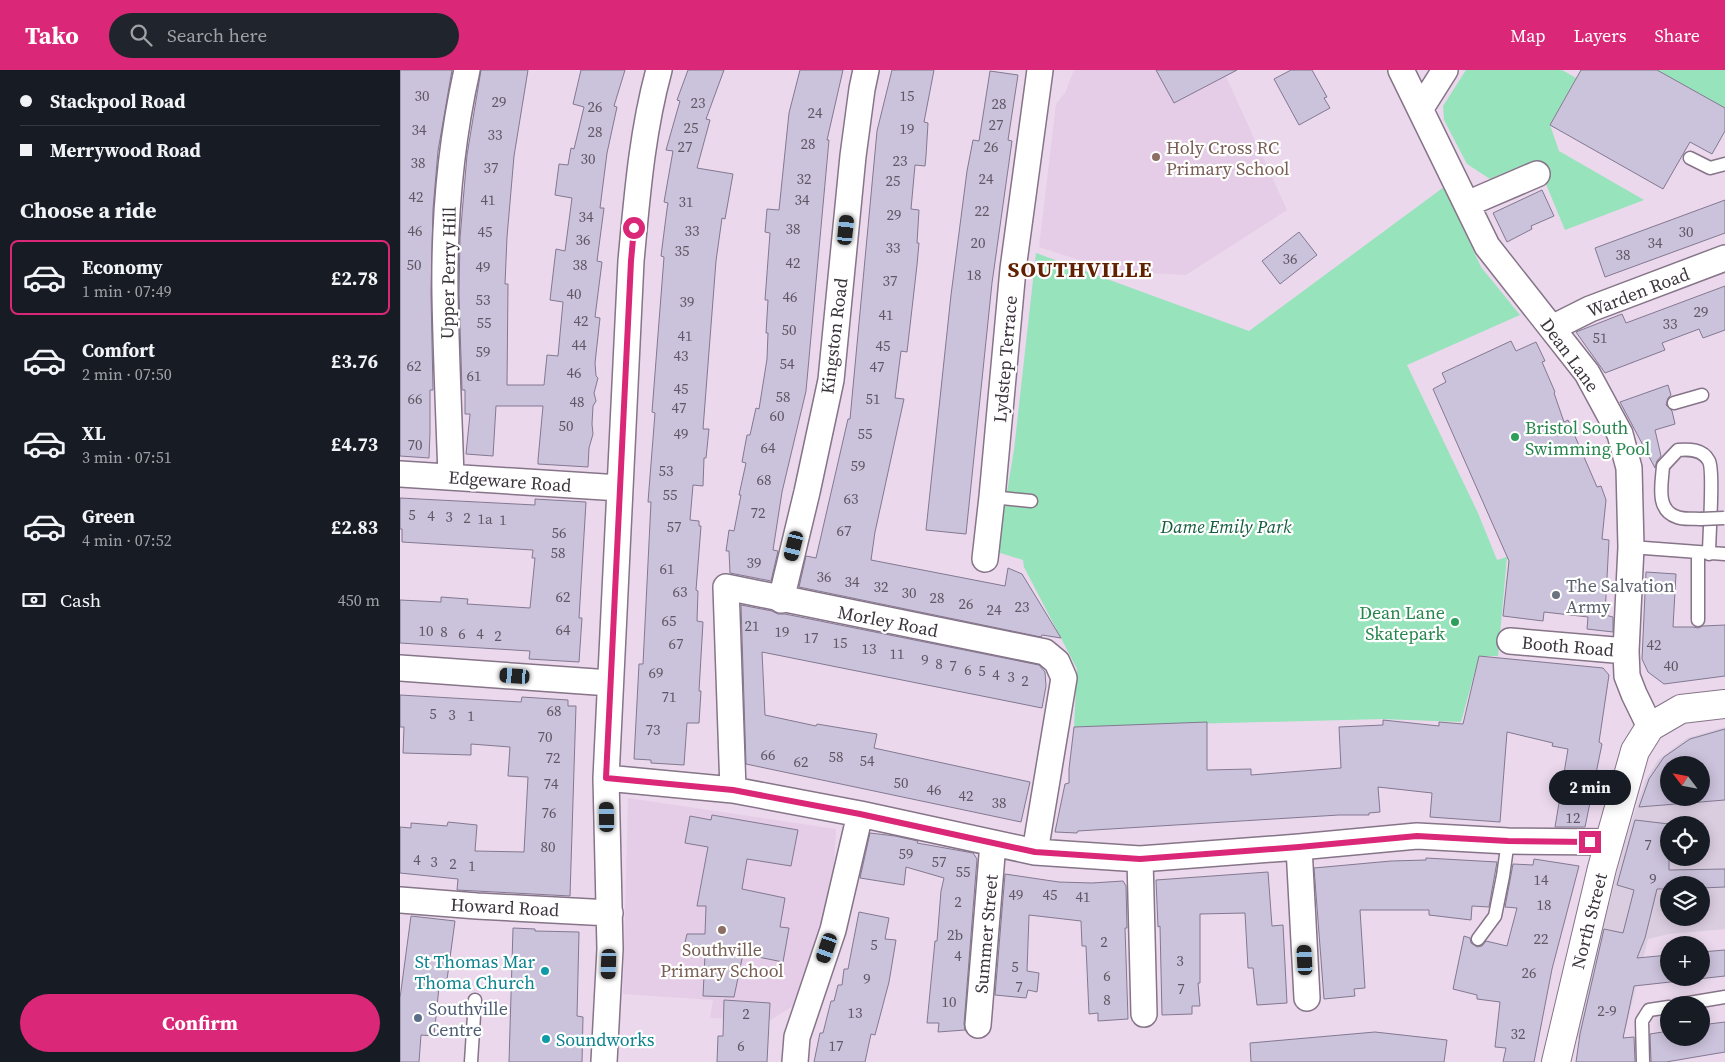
<!DOCTYPE html>
<html lang="en">
<head>
<meta charset="utf-8">
<style>
  body { margin:0; font-family:"Source Serif 4",serif; background:#20242c; color:#f1f3f6; height:100vh; display:flex; flex-direction:column; font-size:19px; white-space:nowrap }
  * { box-sizing:border-box; margin:0 }
  p { font-size:16px; color:#9ea1a6 }
  .icon { flex:none; width:28px; height:28px; fill:none; stroke:currentColor; stroke-width:2; stroke-linecap:round; stroke-linejoin:round }
  .map { position:relative; flex:1; overflow:hidden }
  .drawer { display:flex; flex-direction:column; background:#171b24; width:400px }
  .drawer>* { flex:none }
  .guide { display:grid; align-content:center; height:110px; padding:0 20px; background:#171b24 }
  .needle { width:32px; rotate:302deg }
  .tools { position:absolute; left:1260px; top:686px; display:grid; gap:10px }
  .tools a { display:grid; place-items:center; width:50px; height:50px; border-radius:50%; background:#171b24; box-shadow:0 2px 12px #0003; font-size:25px }
  .end { position:absolute; width:22px; height:22px; margin:-11px; border:6px solid #db2777; background:#fff; box-shadow:0 0 0 2px #fff }
  .from { border-radius:50% }
  .bubble { position:absolute; height:35px; border-radius:18px; background:#171b24; box-shadow:0 2px 12px #0003; font-size:16px; font-weight:700; line-height:35px; text-align:center }
  .car { position:absolute; width:15px; height:30px; margin:-15px -8px; border-radius:6px; box-shadow:0 0 4px 1px #0007; background:linear-gradient(#222 24%,#8ab4d8 0 40%,#222 0 76%,#8ab4d8 0 86%,#222 0) }
  .guide b { display:flex; align-items:center; gap:18px; height:48px; font-size:19px }
  .guide b+b { border-top:1px solid #363941 }
  .guide i { width:12px; height:12px; background:#f1f3f6 }
  ul { padding:0; list-style:none }
  li { display:flex; align-items:center; gap:15px; height:75px; margin:0 10px 8px; padding:0 10px; border:2px solid transparent; border-radius:8px }
  li div { flex:1 }
  li b { display:block; font-size:19px }
  li em { font-style:normal; font-weight:700 }
  li.selected { border-color:#db2777 }
  li>.icon { width:45px; height:45px; stroke-width:1.5 }
  h2 { padding:0 20px; font-size:22px; line-height:60px }
  .pay { display:flex; align-items:center; gap:12px; height:55px; padding:0 20px; font-size:19px }
  .pay p { margin-inline-start:auto }
  .primary-button { display:flex; gap:10px; margin-top:auto; padding:10px 20px }
  .primary-button a { flex:1; height:58px; border-radius:30px; background:#db2777; color:#fff; font-size:20px; font-weight:700; line-height:58px; text-align:center }
  header { display:flex; align-items:center; gap:30px; box-sizing:border-box; height:70px; padding:0 25px; background:#db2777; color:#fff }
  header strong { font-size:24px }
  nav { display:flex; gap:28px; margin-inline-start:auto; font-size:18px }
  .search { width:350px; height:45px; background:#20242c; display:flex; align-items:center; gap:12px; box-sizing:border-box; padding:0 18px; border-radius:28px; color:#9ea1a6; font-size:19px }
  main { display:flex; flex:1; min-height:0 }
  .map>svg:first-child { display:block }
</style>
</head>
<body>
<header>
<strong>Tako</strong>
<div class="search"><svg class="icon" aria-label="search" viewBox="0 0 24 24"><circle cx="10" cy="10" r="6"/><path d="M15 15l6 6"/></svg>Search here</div>
<nav><a>Map</a><a>Layers</a><a>Share</a></nav>
</header>
<main>
<section class="drawer">
<div class="guide">
<b><i class="from"></i>Stackpool Road</b>
<b><i></i>Merrywood Road</b>
</div>
<h2>Choose a ride</h2>
<ul>
<li class="selected"><svg class="icon" aria-label="car" viewBox="0 0 24 24"><path d="M5 17H2v-5l4-1 3-4h7l3 4 3 1v5h-3M9 17h6M6 11h13"/><circle cx="7" cy="17" r="2"/><circle cx="17" cy="17" r="2"/></svg><div><b>Economy</b><p>1 min · 07:49</p></div><em>£2.78</em></li>
<li><svg class="icon" aria-label="car" viewBox="0 0 24 24"><path d="M5 17H2v-5l4-1 3-4h7l3 4 3 1v5h-3M9 17h6M6 11h13"/><circle cx="7" cy="17" r="2"/><circle cx="17" cy="17" r="2"/></svg><div><b>Comfort</b><p>2 min · 07:50</p></div><em>£3.76</em></li>
<li><svg class="icon" aria-label="car" viewBox="0 0 24 24"><path d="M5 17H2v-5l4-1 3-4h7l3 4 3 1v5h-3M9 17h6M6 11h13"/><circle cx="7" cy="17" r="2"/><circle cx="17" cy="17" r="2"/></svg><div><b>XL</b><p>3 min · 07:51</p></div><em>£4.73</em></li>
<li><svg class="icon" aria-label="car" viewBox="0 0 24 24"><path d="M5 17H2v-5l4-1 3-4h7l3 4 3 1v5h-3M9 17h6M6 11h13"/><circle cx="7" cy="17" r="2"/><circle cx="17" cy="17" r="2"/></svg><div><b>Green</b><p>4 min · 07:52</p></div><em>£2.83</em></li>
</ul>
<div class="pay"><svg class="icon" aria-label="cash" viewBox="0 0 24 24"><path d="M3 7h18v10H3z"/><circle cx="12" cy="12" r="2"/></svg>Cash<p>450 m</p></div>
<div class="primary-button"><a>Confirm</a></div>
</section>
<div class="map">
<svg width="1325" height="992" viewBox="0 0 1325 992">
  <rect width="100%" height="100%" fill="#ebd8ed"/>
  <path fill="#dacde0" fill-rule="evenodd" d="M1325 657V859L1269 864 1248 869 1222 973 1175 968 1224 775 1245 711 1258 690 1287 668ZM1269 695H1301V728H1269ZM1269 755H1301V788H1269ZM1269 815H1301V848H1269Z"/>
  <path fill="#e5cce7" d="M674 0H823L887 140 786 205 713 201 639 177 656 34 665 23Z
    M228 728 436 759 434 798 427 834 393 936 369 951 310 948 313 930 223 924Z"/>
  <path fill="#97e3bb" d="M1066 0H1162L1176 8 1150 55 1159 81 1244 130 1165 160 1136 90 1090 109 1067 94 1044 50 1043 36Z
    M1257 0H1325V38Z
    M1044 117 1081 197 1120 245 1007 295 1078 443 1097 490 1107 487 1098 586H1079L1061 652 982 649 674 657 677 599 624 497 623 490 597 482 614 380 636 183 849 261Z"/>
  <path fill="#cbc2db" stroke="#827990" fill-rule="evenodd" d="M0 0H52L38 81 33 139 31 224 33 320H30V363L29 388 0 386Z
    M81 0H128L114 86 107 167 105 214H108L107 315H144L147 285 158 286 163 232 150 230 156 179 165 181 172 128 155 125 159 94 168 95 171 78 174 79 184 37 173 34 181 0H225L214 36 217 37 207 83 200 138H204L197 191 202 192 195 247 200 248 195 293 196 306 198 308 194 323 196 331 193 336 192 354 193 364 189 378 188 397 138 394V390L143 336H96L93 386 66 384 70 344H65V320H62L59 224 60 168 67 85Z
    M288 0H324L306 49 310 50 297 98 333 104 325 149 322 148 316 191 303 359H309L306 388H304L303 416 293 415 290 450 299 451V456H301L296 520 298 521 297 551 303 552 299 621H301L299 653H287L284 695 251 693V690L234 689 239 594H243L251 432H248L255 343 252 342 264 187 261 186 267 139 268 133 264 132 273 81 266 80 280 31 277 30Z
    M400 0H443L427 70H429L406 321 382 422 373 480 378 481 371 511 330 503 329 481H326L329 460 334 461 341 425H339L346 393 342 392 344 381 347 365H350L356 338 359 339 367 289 368 263H366L368 230H365L370 163 365 162 367 139 379 140 389 43Z
    M492 0H534L524 52 528 53 526 86 525 96 515 95 511 139 519 140 517 173H519L517 195 507 282 501 281 495 328 504 329 475 462 471 490 605 516 608 498 622 504 661 568 642 565 641 567 399 517 406 486 416 488 448 349H450L477 61Z
    M756 0H837L774 33Z
    M891 0H912L927 27 924 28 930 38 899 55 874 9Z
    M1181 0H1257L1325 38V61L1312 84 1290 72 1263 119 1150 55Z
    M590 1 618 5 608 70 612 71 592 213 566 464 526 460 551 225 567 101 573 70 579 71Z
    M1142 120 1154 146 1131 156 1132 159 1107 172 1093 143Z
    M1325 130V163L1205 207 1195 178Z
    M899 162 917 185 880 214 862 191Z
    M1325 216V260L1303 268 1299 259 1262 273 1265 280 1205 303 1176 262 1222 244 1226 253Z
    M1111 271 1116 281 1136 272 1145 291 1142 292 1155 322 1154 323 1164 352 1168 350 1197 417 1201 416 1206 430 1202 469 1209 470 1205 545 1213 547V562L1187 559 1188 547 1144 542 1143 551 1103 546 1109 491 1033 319 1046 312 1042 303Z
    M1268 315 1271 325 1268 328 1266 335 1272 341 1275 354 1255 360 1261 386 1257 391 1255 398 1220 332Z
    M0 428 135 435V429L186 432 179 548H182L179 592 129 589 130 581 0 573V530L41 532V527L68 529 67 534 130 538 135 488H132L133 480 2 472V459H0Z
    M1246 502 1276 504 1273 557H1293L1298 558 1303 556 1325 555V606L1264 614 1248 602 1242 589Z
    M341 535 372 541 378 544H385L639 595 645 602 646 616 642 638 362 582 365 645 416 656 417 654 477 664 474 678 630 712 621 752 346 694Z
    M1079 586 1203 598 1209 605 1199 672 1202 674 1185 757H1155L1168 679 1152 676 1153 673 1107 662 1100 752 1030 747 1032 723 978 717 980 742 969 743V745H939L694 760 678 761 677 763 655 762 665 714 669 713V699L674 657 807 652V700L851 699V705L941 698 939 657 983 655V650L1039 656V652L1063 654Z
    M0 625 121 632 122 627 168 630V636H176L170 826 57 820 58 809 0 803V757L11 758V753L47 756 48 752 77 755 75 781 124 782 128 707 108 706 110 677 71 674V685L3 683 4 657H0Z
    M1325 659V730L1239 737 1249 709 1264 687 1290 669ZM1269 695H1301V728H1269Z
    M312 745 398 760 391 796 347 789 342 819 385 828 380 857 389 858 383 892 343 884 334 927 303 926 305 885 283 881 287 864H305L306 836H297L308 777 285 773 290 746 311 750Z
    M1235 750 1269 754V800L1325 799V817L1301 818V815H1269V819H1257L1245 868 1237 888 1269 885V908H1301V882L1325 880V906L1234 916 1223 968 1234 967 1235 992H1176L1180 964 1204 859 1223 863 1234 820 1217 815Z
    M470 763 495 766 518 771 517 773 573 783 577 789 564 954 565 960 538 962 539 953H527L535 871H537L541 821 544 808 506 797 504 815 460 808Z
    M1026 788 1097 792 1089 837 1072 836 1071 850 1029 845V840H960L965 918 954 919 955 926 924 929 914 798 991 791 1026 790Z
    M1134 789 1179 796 1152 899 1134 992H1103L1106 978 1095 977 1100 932 1077 929V925L1053 919 1064 866 1070 868 1071 873 1077 877 1082 876 1086 871 1107 876 1117 838 1105 837 1113 794 1133 795Z
    M868 802 872 856 883 855 887 933 857 935 853 898H848L845 843 800 844V913H798L800 936H792V944L762 945 760 856 758 857 756 810Z
    M605 804 659 812 692 813 723 811 726 816 727 858H725L728 949 698 951V943L689 944 686 876H682L681 851 629 845 627 901 639 903 637 922 628 920 626 928 595 925Z
    M459 842 489 848 485 869 496 870 489 912 475 965 471 964 465 992H414L420 963H423L431 931H434L438 915H442L444 899H448Z
    M11 846 55 851 46 917H39L34 966 21 965 19 992H0V928Z
    M113 858 135 859V861L179 862 177 946 183 947 182 992H109Z
    M324 930 370 933 367 992H317L318 966H323Z
    M1325 952V982L1266 992H1251L1250 964 1269 961V968H1301V955Z
    M975 962 1047 970 1044 992H851L850 973Z"/>
  <g fill="none" stroke-linecap="round" stroke-linejoin="round">
    <g stroke="#867488" stroke-width="15">
      <path id="lane" d="M1290 88 1310 98 1325 94
        M1274 333 1302 325
        M592 427 631 431
        M1301 449C1293 448 1284 450 1277 447 1255 440 1262 413 1263 396L1278 380C1289 379 1303 379 1309 391 1314 401 1309 467 1309 484
        M1231 477 1325 484
        M1298 483V550
        M1078 869 1095 846 1103 806 1108 771
        M1277 935 1325 927
        M71 992 75 930
        M1243 992 1242 951 1249 940 1269 937"/>
    </g>
    <g stroke="#867488" stroke-width="28">
      <path id="street" d="M1001 0 1087 176 1187 303 1220 364 1229 398 1231 477 1226 581 1227 606 1234 624 1250 657
        M1021 38 1045 0
        M1067 134 1137 104
        M1152 258 1190 239 1325 188
        M0 404 220 418
        M51 407C49 346 46 285 45 224 44 150 51 72 67 0
        M585 489 592 427 613 199 640 0
        M381 530 407 422 431 310 453 86 462 19 466 0
        M1110 571 1226 581
        M0 598 210 613
        M206 708 333 720 460 744 635 782 740 789 899 777 1017 766 1108 771 1209 772
        M333 720 326 517 645 582 657 592 664 608 635 782
        M899 777 907 928
        M740 789 744 944
        M0 830 77 836 210 843
        M578 955 593 773
        M204 992 210 879 206 708 231 191C237 127 242 62 259 0
        M395 992 397 967 433 860 460 744"/>
    </g>
    <g stroke="#867488" stroke-width="30">
      <path id="secondary" d="M1156 992 1202 798 1235 681 1250 657 1281 639 1325 634"/>
    </g>
    <use href="#lane" stroke="#fff" stroke-width="12"/>
    <use href="#street" stroke="#fff" stroke-width="25"/>
    <use href="#secondary" stroke="#fff" stroke-width="28"/>
    <g stroke="#867488" stroke-width="15" stroke-linecap="butt">
      <path id="lane-bridge" d="M1301 449 1324 448"/>
    </g>
    <use href="#lane-bridge" stroke="#fff" stroke-width="12"/>
  </g>
  <g fill="none" stroke-linecap="round" stroke-linejoin="round">
    <path stroke="#db2777" stroke-width="6" d="M234 158 231 191 206 708 333 720 460 744 635 782 740 789 899 777 1017 766 1108 771 1190 772"/>
  </g>
  <g fill="#8d6e63" stroke="#fff" stroke-width="2">
    <circle cx="756" cy="87" r="5"/>
    <circle cx="322" cy="860" r="5"/>
  </g>
  <g fill="#2e9e5b" stroke="#fff" stroke-width="2">
    <circle cx="1115" cy="367" r="5"/>
    <circle cx="1055" cy="552" r="5"/>
  </g>
  <circle fill="#6b7280" stroke="#fff" stroke-width="2" cx="1156" cy="525" r="5"/>
  <g fill="#0f9aa8" stroke="#fff" stroke-width="2">
    <circle cx="145" cy="901" r="5"/>
    <circle cx="146" cy="969" r="5"/>
  </g>
  <circle fill="#5c6f8a" stroke="#fff" stroke-width="2" cx="18" cy="948" r="5"/>
  <g text-anchor="middle" dominant-baseline="central" stroke-width="4.5" stroke-linejoin="round" paint-order="stroke">
    <g font-size="15" fill="#5f5864">
      <text x="22" y="25">30</text>
      <text x="507" y="25">15</text>
      <text x="99" y="31">29</text>
      <text x="298" y="32">23</text>
      <text x="599" y="33">28</text>
      <text x="195" y="36">26</text>
      <text x="415" y="42">24</text>
      <text x="596" y="54">27</text>
      <text x="291" y="57">25</text>
      <text x="507" y="58">19</text>
      <text x="19" y="59">34</text>
      <text x="195" y="61">28</text>
      <text x="95" y="64">33</text>
      <text x="408" y="73">28</text>
      <text x="285" y="76">27</text>
      <text x="591" y="76">26</text>
      <text x="188" y="88">30</text>
      <text x="500" y="90">23</text>
      <text x="18" y="92">38</text>
      <text x="91" y="97">37</text>
      <text x="404" y="108">32</text>
      <text x="586" y="108">24</text>
      <text x="493" y="110">25</text>
      <text x="16" y="126">42</text>
      <text x="88" y="129">41</text>
      <text x="402" y="129">34</text>
      <text x="286" y="131">31</text>
      <text x="582" y="140">22</text>
      <text x="494" y="144">29</text>
      <text x="186" y="146">34</text>
      <text x="393" y="158">38</text>
      <text x="15" y="160">46</text>
      <text x="292" y="160">33</text>
      <text x="85" y="161">45</text>
      <text x="1286" y="161">30</text>
      <text x="183" y="169">36</text>
      <text x="578" y="172">20</text>
      <text x="1255" y="172">34</text>
      <text x="493" y="177">33</text>
      <text x="282" y="180">35</text>
      <text x="1223" y="184">38</text>
      <text x="890" y="188">36</text>
      <text x="393" y="192">42</text>
      <text x="14" y="194">50</text>
      <text x="180" y="194">38</text>
      <text x="83" y="196">49</text>
      <text x="574" y="204">18</text>
      <text x="490" y="210">37</text>
      <text x="174" y="223">40</text>
      <text x="390" y="226">46</text>
      <text x="83" y="229">53</text>
      <text x="287" y="231">39</text>
      <text x="1301" y="241">29</text>
      <text x="486" y="244">41</text>
      <text x="181" y="250">42</text>
      <text x="84" y="252">55</text>
      <text x="1270" y="253">33</text>
      <text x="389" y="259">50</text>
      <text x="285" y="265">41</text>
      <text x="1200" y="267">51</text>
      <text x="179" y="274">44</text>
      <text x="483" y="275">45</text>
      <text x="83" y="281">59</text>
      <text x="281" y="285">43</text>
      <text x="387" y="293">54</text>
      <text x="14" y="295">62</text>
      <text x="477" y="296">47</text>
      <text x="174" y="302">46</text>
      <text x="74" y="305">61</text>
      <text x="281" y="318">45</text>
      <text x="383" y="326">58</text>
      <text x="15" y="328">66</text>
      <text x="473" y="328">51</text>
      <text x="177" y="331">48</text>
      <text x="279" y="337">47</text>
      <text x="377" y="345">60</text>
      <text x="166" y="355">50</text>
      <text x="281" y="363">49</text>
      <text x="465" y="363">55</text>
      <text x="15" y="374">70</text>
      <text x="368" y="377">64</text>
      <text x="458" y="395">59</text>
      <text x="266" y="400">53</text>
      <text x="364" y="409">68</text>
      <text x="270" y="424">55</text>
      <text x="451" y="428">63</text>
      <text x="358" y="442">72</text>
      <text x="12" y="444">5</text>
      <text x="31" y="445">4</text>
      <text x="49" y="446">3</text>
      <text x="67" y="447">2</text>
      <text x="85" y="448">1a</text>
      <text x="103" y="449">1</text>
      <text x="274" y="456">57</text>
      <text x="444" y="460">67</text>
      <text x="159" y="462">56</text>
      <text x="158" y="482">58</text>
      <text x="354" y="492">39</text>
      <text x="267" y="498">61</text>
      <text x="424" y="506">36</text>
      <text x="452" y="511">34</text>
      <text x="481" y="516">32</text>
      <text x="280" y="521">63</text>
      <text x="509" y="522">30</text>
      <text x="163" y="526">62</text>
      <text x="537" y="527">28</text>
      <text x="566" y="533">26</text>
      <text x="622" y="536">23</text>
      <text x="594" y="539">24</text>
      <text x="269" y="550">65</text>
      <text x="352" y="555">21</text>
      <text x="163" y="559">64</text>
      <text x="26" y="560">10</text>
      <text x="44" y="561">8</text>
      <text x="382" y="561">19</text>
      <text x="62" y="563">6</text>
      <text x="80" y="563">4</text>
      <text x="98" y="565">2</text>
      <text x="411" y="567">17</text>
      <text x="440" y="572">15</text>
      <text x="276" y="573">67</text>
      <text x="1254" y="574">42</text>
      <text x="469" y="578">13</text>
      <text x="497" y="583">11</text>
      <text x="525" y="589">9</text>
      <text x="539" y="593">8</text>
      <text x="553" y="595">7</text>
      <text x="1271" y="595">40</text>
      <text x="568" y="599">6</text>
      <text x="582" y="600">5</text>
      <text x="256" y="602">69</text>
      <text x="596" y="604">4</text>
      <text x="611" y="606">3</text>
      <text x="625" y="610">2</text>
      <text x="269" y="626">71</text>
      <text x="154" y="640">68</text>
      <text x="33" y="643">5</text>
      <text x="52" y="644">3</text>
      <text x="71" y="645">1</text>
      <text x="253" y="659">73</text>
      <text x="145" y="666">70</text>
      <text x="368" y="684">66</text>
      <text x="436" y="686">58</text>
      <text x="153" y="687">72</text>
      <text x="467" y="690">54</text>
      <text x="401" y="691">62</text>
      <text x="501" y="712">50</text>
      <text x="151" y="713">74</text>
      <text x="534" y="719">46</text>
      <text x="566" y="725">42</text>
      <text x="599" y="732">38</text>
      <text x="149" y="742">76</text>
      <text x="1173" y="747">12</text>
      <text x="1248" y="774">7</text>
      <text x="148" y="776">80</text>
      <text x="506" y="783">59</text>
      <text x="17" y="789">4</text>
      <text x="34" y="791">3</text>
      <text x="539" y="791">57</text>
      <text x="53" y="793">2</text>
      <text x="72" y="795">1</text>
      <text x="563" y="801">55</text>
      <text x="1253" y="808">9</text>
      <text x="1141" y="809">14</text>
      <text x="616" y="824">49</text>
      <text x="650" y="824">45</text>
      <text x="683" y="826">41</text>
      <text x="558" y="831">2</text>
      <text x="1144" y="834">18</text>
      <text x="555" y="864">2b</text>
      <text x="1141" y="868">22</text>
      <text x="704" y="871">2</text>
      <text x="474" y="874">5</text>
      <text x="558" y="885">4</text>
      <text x="780" y="890">3</text>
      <text x="615" y="896">5</text>
      <text x="1129" y="902">26</text>
      <text x="707" y="905">6</text>
      <text x="467" y="908">9</text>
      <text x="619" y="916">7</text>
      <text x="781" y="918">7</text>
      <text x="707" y="929">8</text>
      <text x="549" y="931">10</text>
      <text x="1207" y="940">2-9</text>
      <text x="455" y="942">13</text>
      <text x="346" y="943">2</text>
      <text x="1118" y="963">32</text>
      <text x="341" y="975">6</text>
      <text x="436" y="975">17</text>
    </g>
    <g font-size="18" fill="#785e54" stroke="#fff" text-anchor="start">
      <text x="766" y="77">Holy Cross RC<tspan x="766" dy="21">Primary School</tspan></text>
      <text x="322" y="879" text-anchor="middle">Southville<tspan x="322" dy="21">Primary School</tspan></text>
    </g>
    <g font-size="18" fill="#3b343c" stroke="#fff">
      <text transform="translate(48 203) rotate(-89)">Upper Perry Hill</text>
      <text transform="translate(1238 222) rotate(-21)">Warden Road</text>
      <text transform="translate(434 266) rotate(-83)">Kingston Road</text>
      <text transform="translate(1170 285) rotate(54)">Dean Lane</text>
      <text transform="translate(605 289) rotate(-85)">Lydstep Terrace</text>
      <text transform="translate(110 411) rotate(4)">Edgeware Road</text>
      <text transform="translate(488 551) rotate(11)">Morley Road</text>
      <text transform="translate(1168 576) rotate(5)">Booth Road</text>
      <text transform="translate(105 837) rotate(3)">Howard Road</text>
      <text transform="translate(1189 851) rotate(-76)">North Street</text>
      <text transform="translate(586 864) rotate(-85)">Summer Street</text>
    </g>
    <g font-size="18" fill="#27864d" stroke="#fff" text-anchor="start">
      <text x="1125" y="357">Bristol South<tspan x="1125" dy="21">Swimming Pool</tspan></text>
      <text x="1045" y="542" text-anchor="end">Dean Lane<tspan x="1045" dy="21">Skatepark</tspan></text>
    </g>
    <g font-size="18" font-style="italic" fill="#125b3c" stroke="#fff">
      <text x="826" y="456">Dame Emily Park</text>
    </g>
    <g font-size="18" fill="#5b616d" stroke="#fff" text-anchor="start">
      <text x="1166" y="515">The Salvation<tspan x="1166" dy="21">Army</tspan></text>
    </g>
    <g font-size="18" fill="#0d838f" stroke="#fff" text-anchor="end">
      <text x="135" y="891">St Thomas Mar<tspan x="135" dy="21">Thoma Church</tspan></text>
      <text x="156" y="969" text-anchor="start">Soundworks</text>
    </g>
    <g font-size="18" fill="#4e5e75" stroke="#fff" text-anchor="start">
      <text x="28" y="938">Southville<tspan x="28" dy="21">Centre</tspan></text>
    </g>
    <g font-size="22" font-weight="bold" letter-spacing="1" fill="#612101" stroke="#fff">
      <text x="680" y="199">SOUTHVILLE</text>
    </g>
  </g>
</svg>
<div class="tools">
<a><svg class="needle" viewBox="-14 -14 28 28"><path d="M0-13l5 13h-10z" fill="#e53935"/><path d="M0 13l5-13h-10z" fill="#9ea1a6"/></svg></a>
<a><svg class="icon" aria-label="locate" viewBox="0 0 24 24"><circle cx="12" cy="12" r="6"/><path d="M12 2v4M12 18v4M2 12h4M18 12h4"/></svg></a>
<a><svg class="icon" aria-label="layers" viewBox="0 0 24 24"><path d="M12 4l9 5-9 5-9-5zM3 14l9 5 9-5"/></svg></a>
<a>+</a>
<a>−</a>
</div>
<i class="end from" style="left:234px;top:158px"></i>
<i class="end" style="left:1190px;top:772px"></i>
<div class="bubble" style="left:1149px;top:700px;width:82px">2 min</div>
<i class="car" style="left:446px;top:160px;rotate:6deg"></i>
<i class="car" style="left:394px;top:476px;rotate:194deg"></i>
<i class="car" style="left:115px;top:606px;rotate:274deg"></i>
<i class="car" style="left:207px;top:747px;rotate:359deg"></i>
<i class="car" style="left:427px;top:878px;rotate:199deg"></i>
<i class="car" style="left:905px;top:890px;rotate:357deg"></i>
<i class="car" style="left:209px;top:894px;rotate:182deg"></i>
</div>
</main>
</body>
</html>
